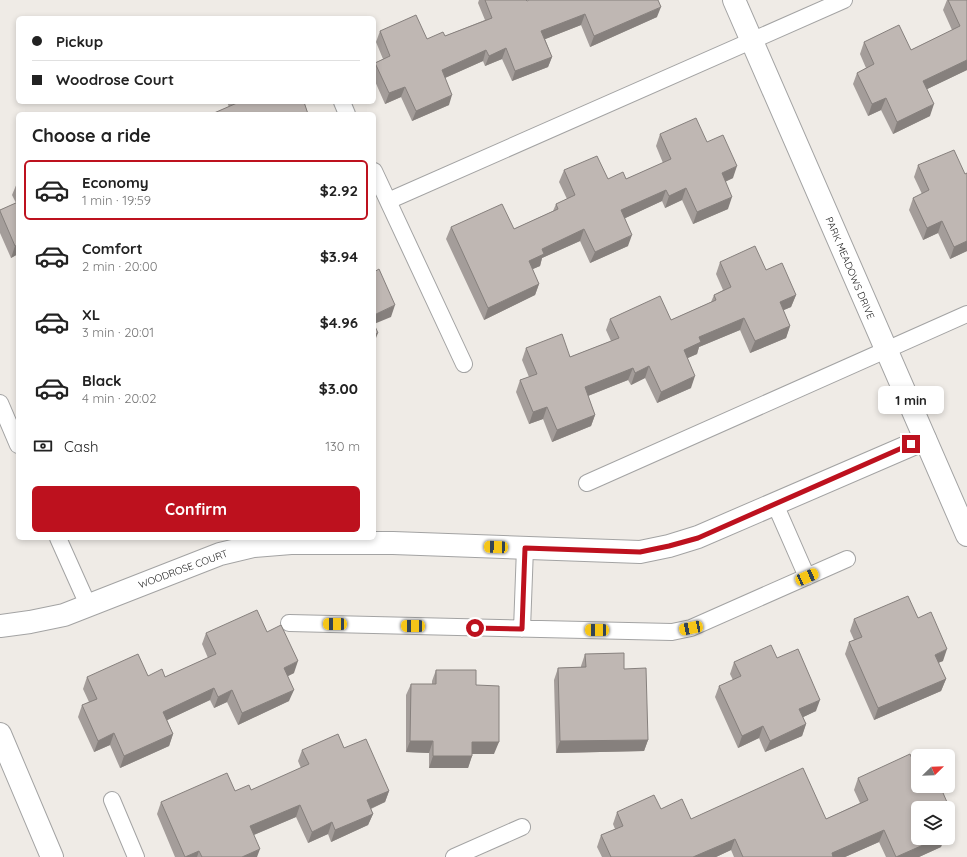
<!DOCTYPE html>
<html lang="en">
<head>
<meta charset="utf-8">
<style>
  body { margin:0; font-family:Quicksand,sans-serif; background:#f6f6f6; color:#222; height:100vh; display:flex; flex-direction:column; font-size:15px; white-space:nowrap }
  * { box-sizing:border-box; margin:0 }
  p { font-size:13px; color:#767676 }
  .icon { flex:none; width:22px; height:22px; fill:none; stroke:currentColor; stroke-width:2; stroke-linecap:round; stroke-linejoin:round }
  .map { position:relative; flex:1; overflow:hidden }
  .drawer { position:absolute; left:16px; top:112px; width:360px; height:428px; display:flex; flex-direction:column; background:#fff; border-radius:6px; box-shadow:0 2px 6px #0003 }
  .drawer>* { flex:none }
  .hud { position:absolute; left:16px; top:16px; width:360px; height:88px; border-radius:6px; box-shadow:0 2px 6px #0003; display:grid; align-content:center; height:88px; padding:0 16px; background:#fff }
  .needle { width:26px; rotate:67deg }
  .buttons { position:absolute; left:911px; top:749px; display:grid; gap:8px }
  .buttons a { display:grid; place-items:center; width:44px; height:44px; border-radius:6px; background:#fff; box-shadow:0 2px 6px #0003; font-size:20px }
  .end { position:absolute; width:18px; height:18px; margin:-9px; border:5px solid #bd111e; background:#fff; box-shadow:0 0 0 2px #fff }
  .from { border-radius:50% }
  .bubble { position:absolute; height:28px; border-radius:6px; background:#fff; box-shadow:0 2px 6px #0003; font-size:13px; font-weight:700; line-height:28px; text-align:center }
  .car { position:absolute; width:12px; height:24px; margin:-12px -6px; border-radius:5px; box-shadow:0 0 3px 1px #0007; background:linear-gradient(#f5c518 24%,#345 0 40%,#f5c518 0 76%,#345 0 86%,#f5c518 0) }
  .hud b { display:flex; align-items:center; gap:14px; height:38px; font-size:15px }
  .hud b+b { border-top:1px solid #e0e0e0 }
  .hud i { width:10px; height:10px; background:#222 }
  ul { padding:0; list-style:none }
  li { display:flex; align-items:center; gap:12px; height:60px; margin:0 8px 6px; padding:0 8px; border:2px solid transparent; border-radius:6px }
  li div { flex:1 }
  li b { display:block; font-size:15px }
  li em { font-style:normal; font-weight:700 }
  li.active { border-color:#bd111e }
  li>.icon { width:36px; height:36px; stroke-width:1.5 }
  h2 { padding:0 16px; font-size:18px; line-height:48px }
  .pay { display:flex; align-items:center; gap:10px; height:44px; padding:0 16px; font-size:15px }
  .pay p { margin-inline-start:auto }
  .action { display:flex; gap:8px; margin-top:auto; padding:8px 16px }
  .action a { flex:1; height:46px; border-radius:6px; background:#bd111e; color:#fff; font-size:16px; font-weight:700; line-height:46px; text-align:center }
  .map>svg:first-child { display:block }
</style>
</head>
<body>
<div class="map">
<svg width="967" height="857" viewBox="0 0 967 857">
  <rect width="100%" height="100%" fill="#efebe6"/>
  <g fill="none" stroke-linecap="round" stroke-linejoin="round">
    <g stroke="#a3a3a3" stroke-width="18">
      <path id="service" d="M342 102 347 114
        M374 171 464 364
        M388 201 844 0
        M0 403 18 445
        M587 483 967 314
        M775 504 807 577
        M58 538 88 605
        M289 623 672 632 691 628 847 559
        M522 629 525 548
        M112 800 136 857
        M454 857 522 827"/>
    </g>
    <g stroke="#a3a3a3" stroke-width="24">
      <path id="minor" d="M0 626 30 622 64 615 220 554 254 546 291 543H393L640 552 669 546 698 537 925 439
        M0 734 52 857"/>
    </g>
    <g stroke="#a3a3a3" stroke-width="24">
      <path id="tertiary" d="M734 0 967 535"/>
    </g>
    <use href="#service" stroke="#fff" stroke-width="16"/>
    <use href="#minor" stroke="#fff" stroke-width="22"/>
    <use href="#tertiary" stroke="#fff" stroke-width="22"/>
  </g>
  <path fill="#a49d9a" d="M479 0H526L527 1 657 17 590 47 581 25 545 39 552 57 548 67 512 81 502 59 485 66 483 61 445 78 449 105 412 121 401 97 385 104 374 79V66L375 63 383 59 376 42 380 31 427 39 445 36 485 20 478 3Z
    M947 0H967V70L927 89 930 116 893 134 881 110 868 116 853 84 857 73 866 68 860 54 864 42 911 50 952 30 943 10Z
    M227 102H304L308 114H213L214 113 229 107Z
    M660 134 707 142 733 178 725 182 728 209 693 224 682 200 665 208 662 201 625 218 628 246 590 263 580 241 542 258 540 266 532 269 539 284 535 295 484 320 446 239 451 227 514 229 553 211 556 204 567 199 559 182 564 170 608 179H626L663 163 656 146Z
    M918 165 965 174 967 173V251L950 259 938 233 923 240 909 210 913 198 922 194 914 177Z
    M18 182V254L11 258 0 233V210L16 203 12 195 17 183Z
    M720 262 766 270 796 295 791 307 783 310 790 326 786 338 750 353 740 330 699 347 697 354 687 358 691 388 657 403 645 378 631 385 628 380 588 396 595 415 591 426 552 442 543 419 529 424 516 392 520 380 529 377 522 360 526 348 570 357 611 341 606 330 610 319 671 320 711 302 714 295 723 290 716 274Z
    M918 618 943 661 938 663 946 679 941 691 874 720 845 654 849 642 854 640 850 631 854 619Z
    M267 632 294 673 288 676 289 701 238 725 227 702 214 708 210 700 167 720 173 734 169 746 120 768 110 745 94 752 78 717 82 705 89 702 83 689 87 677 148 676 165 677 208 658 202 644 206 633Z
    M585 654 624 669 648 740 644 751 556 753 554 680 558 668 581 667V666Z
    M777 658 816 711 803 717 806 724 802 736 765 752 759 738 738 748 715 697 719 686 733 680 730 674 734 662Z
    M436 670 476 685 494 754H472V756L468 768H429V753L406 752V695L411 684H432V681Z
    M344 748 389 791 385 802 371 809 373 814 368 825 331 842 328 834 308 843 296 817 254 835 257 857H175L157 814 161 802 235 791 251 790 301 768 298 761 302 750Z
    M858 778 918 838H944L941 847 919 857H886L879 842 845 857H734L731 850 716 857H602L597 847 601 835 615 829 613 824 617 812 661 809 691 819H826L860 803 854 790Z"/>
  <path fill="#86807d" d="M661 7 657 17 590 47 594 36Z
    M585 14 581 25 538 42 541 31Z
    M506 48 502 59 485 66 489 56Z
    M486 50 483 61 438 81 442 70Z
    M552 57 548 67 512 81 515 71Z
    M967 60V70L919 93 923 81Z
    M405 87 401 97 385 104 389 93Z
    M452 95 449 105 412 121 416 111Z
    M886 98 881 110 868 116 872 104Z
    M934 104 930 116 893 134 897 122Z
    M737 166 733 178 718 185 722 173Z
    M686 188 682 200 665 208 669 196Z
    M666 190 662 201 617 222 621 210Z
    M732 197 728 209 693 224 697 212Z
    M942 221 938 233 923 240 927 228Z
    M584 229 580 241 542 258 540 266 524 273 529 261 542 249Z
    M632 235 628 246 590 263 595 252Z
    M967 241V251L950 259 954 247Z
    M18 245V254L11 258 15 246Z
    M539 284 535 295 484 320 488 308Z
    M796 295 791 307 775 314 780 302Z
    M395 305 391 317 374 324V315Z
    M744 318 740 330 699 347 697 354 679 362 684 350 699 337Z
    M790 326 786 338 750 353 755 341Z
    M378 333 374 343V334Z
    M649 366 645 378 631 385 635 373Z
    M633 368 628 380 580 399 585 387Z
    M695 376 691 388 657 403 661 392Z
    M547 407 543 419 529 424 533 412Z
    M595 415 591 426 552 442 557 430Z
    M947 649 943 661 930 666 935 655Z
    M298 661 294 673 280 680 284 668Z
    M946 679 941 691 874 720 878 708Z
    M214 688 210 700 159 724 163 712Z
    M232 690 227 702 214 708 218 697Z
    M294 690 289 701 238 725 242 713Z
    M820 700 816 711 795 721 799 709Z
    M806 724 802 736 765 752 770 741Z
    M763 726 759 738 738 748 742 736Z
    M114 733 110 745 94 752 98 741Z
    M173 734 169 746 120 768 124 756Z
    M648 740 644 751 556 753 560 741Z
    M410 741H433L429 753 406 752Z
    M472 742H499L494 754H468Z
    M433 756H472L468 768H429Z
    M389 791 385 802 363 812 367 800Z
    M300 805 296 817 246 838 250 826Z
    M373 814 368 825 331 842 335 830Z
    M332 822 328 834 308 843 312 832Z
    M884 830 879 842 845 857H830L832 853Z
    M939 838H944L941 847 919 857H896Z
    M735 839 731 850 716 857H693Z
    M260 849 257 857H242Z
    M199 851 197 857H185Z"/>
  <path fill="#bfb7b3" stroke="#86807d" d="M485 0H526L527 1 529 0H658L661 7 594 36 585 14 541 31 552 57 515 71 506 48 489 56 486 50 442 70 452 95 416 111 405 87 389 93 375 63 390 56 380 31 416 15 427 39 443 32 445 36 492 18Z
    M948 0H967V60L923 81 934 104 897 122 886 98 872 104 857 73 874 64 864 42 899 25 911 50 960 26Z
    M236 102H304L308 114H214V113L237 103Z
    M696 118 707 142 723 135 737 166 722 173 732 197 697 212 686 188 669 196 666 190 621 210 632 235 595 252 584 229 542 249 544 254 529 261 539 284 488 308 451 227 502 204 514 229 558 209 556 204 575 195 564 170 597 156 608 179 623 172 626 179 671 159 660 134Z
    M954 150 965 174 967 173V241L954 247 942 221 927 228 913 198 929 190 918 165Z
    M18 202V245L15 246 0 211V210Z
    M755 246 766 270 782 263 796 295 780 302 790 326 755 341 744 318 699 337 701 342 684 350 695 376 661 392 649 366 635 373 633 368 585 387 595 415 557 430 547 407 533 412 520 380 537 374 526 348 562 334 570 357 619 338 610 319 660 296 671 320 716 300 714 295 731 287 720 262Z
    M379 269 395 305 374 315V272Z
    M374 324 378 333 374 334Z
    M908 596 918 618 931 612 947 649 935 655 946 679 878 708 849 642 862 637 854 619Z
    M257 610 267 632 281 625 298 661 284 668 294 690 242 713 232 690 218 697 214 688 163 712 173 734 124 756 114 733 98 741 82 705 97 699 87 677 138 654 148 676 162 669 165 677 216 654 206 633Z
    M771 645 777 658 798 649 820 700 799 709 806 724 770 741 763 726 742 736 719 686 741 676 734 662Z
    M624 653V669L646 668 648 740 560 741 558 668 586 667 585 654Z
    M436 670H476V685L499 686V742H472V756H433V741H410L411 684H436Z
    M338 734 344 748 366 739 389 791 367 800 373 814 335 830 332 822 312 832 300 805 250 826 260 849 242 857H202L199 851 185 857 161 802 227 773 235 791 249 785 251 790 309 764 302 750Z
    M910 754 918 773V786H940L950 809 948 810V808H918V838H939L896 857 884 830 832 853 833 857H743L735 839 693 857H611L601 835 623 826 617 812 654 795 661 809 682 799 691 819 803 768 826 819 868 800 858 778Z"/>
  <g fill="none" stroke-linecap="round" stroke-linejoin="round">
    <path stroke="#bd111e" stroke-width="5" d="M475 628 522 629 525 548 640 552 669 546 698 538 911 444"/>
  </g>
  <g text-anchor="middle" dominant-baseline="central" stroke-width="4" stroke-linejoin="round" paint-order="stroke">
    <g font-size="10" fill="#1f1f1f" stroke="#fff">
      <text transform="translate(850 268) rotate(67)">PARK MEADOWS DRIVE</text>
      <text transform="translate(183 569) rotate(-20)">WOODROSE COURT</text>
    </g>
  </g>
</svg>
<div class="buttons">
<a><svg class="needle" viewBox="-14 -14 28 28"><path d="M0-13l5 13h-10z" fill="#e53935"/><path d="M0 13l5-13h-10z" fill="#767676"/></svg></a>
<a><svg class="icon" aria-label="layers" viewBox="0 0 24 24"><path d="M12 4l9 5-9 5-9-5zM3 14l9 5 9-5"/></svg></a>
</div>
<i class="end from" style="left:475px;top:628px"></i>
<i class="end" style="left:911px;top:444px"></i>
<div class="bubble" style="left:878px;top:386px;width:66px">1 min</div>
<i class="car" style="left:496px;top:547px;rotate:272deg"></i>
<i class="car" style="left:807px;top:577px;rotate:66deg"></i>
<i class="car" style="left:335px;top:624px;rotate:271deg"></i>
<i class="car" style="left:413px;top:626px;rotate:271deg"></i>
<i class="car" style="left:691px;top:628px;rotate:259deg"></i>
<i class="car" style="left:597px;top:630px;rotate:271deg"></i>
<div class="hud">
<b><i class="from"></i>Pickup</b>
<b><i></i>Woodrose Court</b>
</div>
<section class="drawer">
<h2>Choose a ride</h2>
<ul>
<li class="active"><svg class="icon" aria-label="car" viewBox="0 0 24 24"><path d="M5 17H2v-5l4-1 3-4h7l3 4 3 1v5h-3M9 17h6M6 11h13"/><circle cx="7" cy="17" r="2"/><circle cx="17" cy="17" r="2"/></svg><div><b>Economy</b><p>1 min · 19:59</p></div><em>$2.92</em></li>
<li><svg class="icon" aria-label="car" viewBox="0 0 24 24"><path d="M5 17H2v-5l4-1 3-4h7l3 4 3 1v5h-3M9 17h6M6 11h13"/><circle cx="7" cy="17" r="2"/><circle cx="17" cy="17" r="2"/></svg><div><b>Comfort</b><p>2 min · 20:00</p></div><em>$3.94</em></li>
<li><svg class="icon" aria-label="car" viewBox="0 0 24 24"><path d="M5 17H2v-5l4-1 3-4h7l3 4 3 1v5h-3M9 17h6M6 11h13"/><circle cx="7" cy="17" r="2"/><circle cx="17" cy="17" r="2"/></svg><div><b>XL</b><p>3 min · 20:01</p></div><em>$4.96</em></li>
<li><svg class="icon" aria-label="car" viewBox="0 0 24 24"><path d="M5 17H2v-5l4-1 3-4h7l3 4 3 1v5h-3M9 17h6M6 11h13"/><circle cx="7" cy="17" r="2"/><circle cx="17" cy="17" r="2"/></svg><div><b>Black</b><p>4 min · 20:02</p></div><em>$3.00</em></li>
</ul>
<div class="pay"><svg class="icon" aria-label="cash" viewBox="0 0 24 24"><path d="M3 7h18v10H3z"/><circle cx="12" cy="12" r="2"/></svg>Cash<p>130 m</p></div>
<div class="action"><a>Confirm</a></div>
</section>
</div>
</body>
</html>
